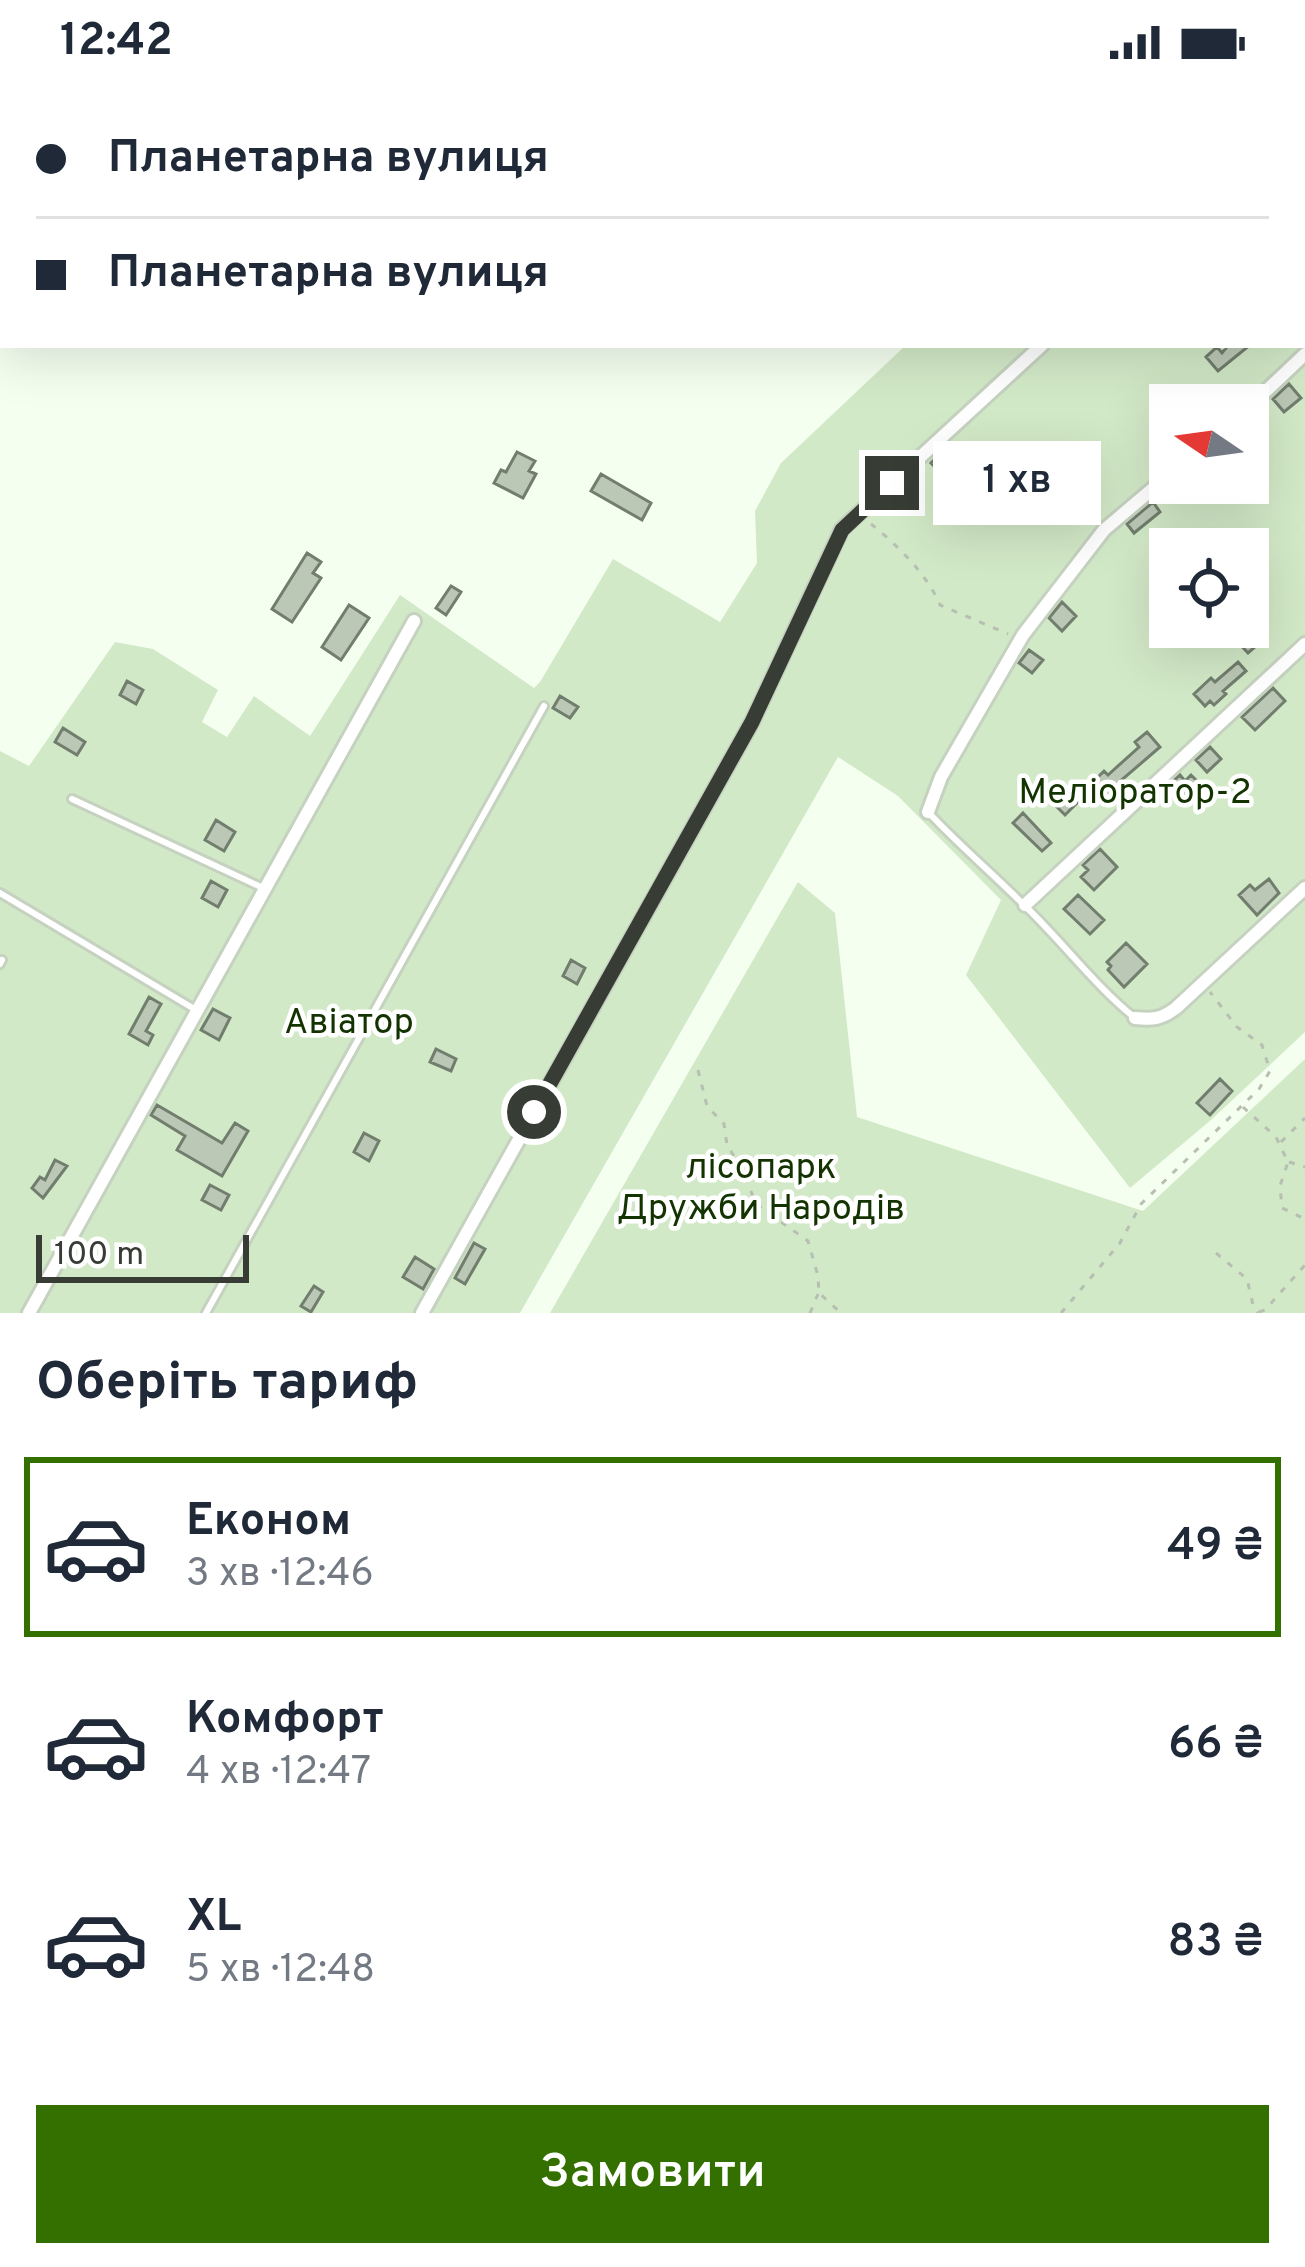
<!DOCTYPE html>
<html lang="uk">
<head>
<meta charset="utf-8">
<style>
  body { margin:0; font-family:Overpass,sans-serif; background:#f2f2f3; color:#1f2937; height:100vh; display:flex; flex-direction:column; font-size:45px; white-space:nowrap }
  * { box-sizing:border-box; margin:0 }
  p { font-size:39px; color:#747a83 }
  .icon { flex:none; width:66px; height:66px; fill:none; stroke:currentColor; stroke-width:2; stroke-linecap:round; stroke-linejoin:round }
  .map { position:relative; height:1229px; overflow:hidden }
  .side { display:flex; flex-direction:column; background:#fff; flex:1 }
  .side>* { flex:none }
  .top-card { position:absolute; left:0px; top:0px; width:1305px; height:264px; box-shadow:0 12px 48px #0002; display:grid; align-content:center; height:264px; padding:0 36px; background:#fff }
  .needle { width:78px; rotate:283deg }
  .fabs { position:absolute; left:1149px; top:300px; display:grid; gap:24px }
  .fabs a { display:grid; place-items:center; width:120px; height:120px; border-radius:0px; background:#fff; box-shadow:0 12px 48px #0002; font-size:60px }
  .scale { position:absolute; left:36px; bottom:30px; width:213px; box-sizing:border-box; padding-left:12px; border:6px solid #373c35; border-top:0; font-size:33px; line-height:42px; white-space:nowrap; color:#373c35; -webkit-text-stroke:9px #fff; paint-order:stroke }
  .end { position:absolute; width:54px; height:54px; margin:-27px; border:15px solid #373c35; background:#fff; box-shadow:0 0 0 6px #fff }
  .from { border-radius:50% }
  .bubble { position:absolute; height:84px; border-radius:0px; background:#fff; box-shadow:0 12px 48px #0002; font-size:39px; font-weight:600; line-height:84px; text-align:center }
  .top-card b { display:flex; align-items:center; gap:42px; height:114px; font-size:45px }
  .top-card b+b { border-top:3px solid #e0e1e3 }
  .top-card i { width:30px; height:30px; background:#1f2937 }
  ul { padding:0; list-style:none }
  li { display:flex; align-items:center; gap:36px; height:180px; margin:0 24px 18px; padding:0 12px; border:6px solid transparent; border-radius:0px }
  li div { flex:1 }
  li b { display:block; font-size:45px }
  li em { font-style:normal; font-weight:600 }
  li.active { border-color:#347000 }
  li>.icon { width:108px; height:108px; stroke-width:1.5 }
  h2 { padding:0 36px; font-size:54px; line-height:144px }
  .action { display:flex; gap:24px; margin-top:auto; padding:24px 36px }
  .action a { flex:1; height:138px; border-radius:0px; background:#347000; color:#fff; font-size:48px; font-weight:600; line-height:138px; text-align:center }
  .status { display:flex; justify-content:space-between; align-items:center; height:84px; padding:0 60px; background:#fff; direction:ltr }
  .status svg { height:33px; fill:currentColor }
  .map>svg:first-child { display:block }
</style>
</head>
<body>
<div class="status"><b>12:42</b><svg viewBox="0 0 49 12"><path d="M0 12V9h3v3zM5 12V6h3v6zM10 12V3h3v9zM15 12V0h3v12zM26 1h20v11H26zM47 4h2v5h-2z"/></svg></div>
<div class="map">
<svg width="1305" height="1229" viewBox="0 0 1305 1229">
  <rect width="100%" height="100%" fill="#f5fff0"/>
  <path fill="#d2e9c7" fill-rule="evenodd" d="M852 0H1305V948L1211 1036 1130 1104 966 891 1001 816 898 712 838 673 520 1229H0V667L29 682 115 558 153 565 218 606 202 638 227 653 254 612 310 652 400 511 534 604 540 598 613 475 720 538 757 479 755 427 781 379 906 261H1302V3H856ZM1170 321H1248V399H1170ZM1170 465H1248V543H1170Z
    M798 798 835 829 857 1033 1143 1127 1305 975V1229H550Z"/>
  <path fill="#bcc8b6" stroke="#717d6d" stroke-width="3" d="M1223 261H1250L1218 287 1206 273 1217 263 1222 269 1226 264Z
    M1289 300 1301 314 1284 328 1273 315Z
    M517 368 535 377 529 387 536 390 523 414 494 399 501 386 506 388Z
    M942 368 957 384 947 395 931 379Z
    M601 390 651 419 642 436 591 407Z
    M1153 418 1160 428 1134 449 1127 440Z
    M307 469 321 478 313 489 321 494 292 538 272 525Z
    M451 502 461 508 446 531 436 524Z
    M1062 518 1076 532 1062 547 1049 534Z
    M349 521 369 534 341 576 322 563Z
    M1250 539 1264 555 1248 569 1234 554Z
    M1029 566 1043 576 1032 589 1019 579Z
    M1238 578 1246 587 1223 607 1226 610 1214 621 1210 617 1205 622 1194 610 1211 594 1215 598Z
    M127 597 143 606 136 620 120 611Z
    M1273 604 1285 617 1255 646 1242 633Z
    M560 612 578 623 570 634 553 624Z
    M63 644 85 658 77 671 55 658Z
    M1147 648 1160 663 1103 712 1091 700 1104 687 1108 691 1139 663 1135 658Z
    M1210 663 1221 675 1207 688 1196 676Z
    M1180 691 1185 697 1191 691 1199 699 1183 715 1170 700Z
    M1063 700 1080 716 1065 731 1049 715Z
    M1023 729 1051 759 1042 767 1013 739Z
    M216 736 235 748 224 767 205 756Z
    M1100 765 1117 783 1094 806 1081 793 1088 786 1083 781Z
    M1269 795 1279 809 1257 831 1239 811 1250 801 1255 806Z
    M211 797 227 806 218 823 202 814Z
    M1078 811 1104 836 1090 850 1064 825Z
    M1126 859 1147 880 1124 903 1108 886 1111 882 1107 878Z
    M571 876 585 884 577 900 563 892Z
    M149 913 161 920 146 947 153 951 148 961 129 950Z
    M213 925 230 934 219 956 201 946Z
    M436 965 456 975 451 987 430 978Z
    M1220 995 1232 1007 1210 1031 1197 1019Z
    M157 1021 222 1059 235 1039 248 1047 222 1092 177 1066 185 1052 151 1031Z
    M364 1049 379 1057 369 1077 354 1068Z
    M55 1076 67 1082 43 1114 32 1104 40 1093 45 1096Z
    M210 1101 229 1111 221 1126 202 1116Z
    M474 1159 485 1165 465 1200 455 1194Z
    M415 1173 434 1185 423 1205 403 1193Z
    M314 1202 323 1208 311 1228 301 1222Z"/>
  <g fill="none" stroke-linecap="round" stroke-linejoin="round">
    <g stroke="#c6d2c0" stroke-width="12">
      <path id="lane" d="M72 715 263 804
        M929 729C959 761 992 789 1023 820 1062 857 1093 900 1135 934
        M0 809 196 926
        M0 880 2 876
        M206 1229 544 622"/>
    </g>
    <g stroke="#c6d2c0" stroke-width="18">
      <path id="street" d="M1088 3 1091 0
        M1302 24 1305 21
        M1248 324 1305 270
        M928 728 941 693 1023 551 1104 446 1170 390
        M1025 821 1305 560
        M1135 934C1153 936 1161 935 1176 924L1305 804
        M29 1229 414 537
        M422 1229 752 638 842 445 1042 261"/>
    </g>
    <path stroke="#b6bfb2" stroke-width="3" stroke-dasharray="6 9" stroke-linecap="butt" d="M871 440C897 461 927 490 940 521L1008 550
      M698 986 707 1022 724 1040 727 1061 742 1085 756 1120 808 1157 818 1192 819 1209 841 1229
      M1243 1023 1276 1053 1288 1078 1280 1102 1282 1124 1305 1135
      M1281 1058 1305 1034
      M1289 1078 1305 1083
      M1216 1169 1247 1195 1253 1221 1258 1229
      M1259 1228 1265 1226 1305 1181
      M810 1229 818 1210
      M1061 1229 1120 1159 1141 1120 1259 1005 1270 987 1262 961 1237 943 1210 908"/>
    <use href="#lane" stroke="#fff" stroke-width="6"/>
    <use href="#street" stroke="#fff" stroke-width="12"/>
  </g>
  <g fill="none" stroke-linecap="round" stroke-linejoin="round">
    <path stroke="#373c35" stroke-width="15" d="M534 1028 752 638 842 446 892 399"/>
  </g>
  <g text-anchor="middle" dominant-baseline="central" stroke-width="9" stroke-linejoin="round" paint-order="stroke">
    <g font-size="36" fill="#133400" stroke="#fff">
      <text x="1135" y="710">Меліоратор-2</text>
      <text x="349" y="940">Авіатор</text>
      <text x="761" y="1085">лісопарк<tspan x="761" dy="41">Дружби Народів</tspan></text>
    </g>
  </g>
</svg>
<div class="fabs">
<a><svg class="needle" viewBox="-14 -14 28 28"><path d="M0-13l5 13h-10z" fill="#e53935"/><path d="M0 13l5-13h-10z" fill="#747a83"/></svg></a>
<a><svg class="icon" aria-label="locate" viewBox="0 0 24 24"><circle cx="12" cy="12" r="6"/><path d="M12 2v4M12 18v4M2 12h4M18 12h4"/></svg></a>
</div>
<div class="scale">100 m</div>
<i class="end from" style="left:534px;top:1028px"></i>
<i class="end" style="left:892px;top:399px"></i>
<div class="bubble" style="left:933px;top:357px;width:168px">1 хв</div>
<div class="top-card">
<b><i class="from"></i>Планетарна вулиця</b>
<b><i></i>Планетарна вулиця</b>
</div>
</div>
<section class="side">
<h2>Оберіть тариф</h2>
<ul>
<li class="active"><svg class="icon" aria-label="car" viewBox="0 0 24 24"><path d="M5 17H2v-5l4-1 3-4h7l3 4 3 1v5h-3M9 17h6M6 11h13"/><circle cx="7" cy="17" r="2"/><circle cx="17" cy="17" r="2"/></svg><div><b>Економ</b><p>3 хв · 12:46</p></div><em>49 ₴</em></li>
<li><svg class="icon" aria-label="car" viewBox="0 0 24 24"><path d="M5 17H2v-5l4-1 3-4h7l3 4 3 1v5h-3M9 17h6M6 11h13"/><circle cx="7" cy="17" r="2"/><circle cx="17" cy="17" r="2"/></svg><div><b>Комфорт</b><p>4 хв · 12:47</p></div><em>66 ₴</em></li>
<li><svg class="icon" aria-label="car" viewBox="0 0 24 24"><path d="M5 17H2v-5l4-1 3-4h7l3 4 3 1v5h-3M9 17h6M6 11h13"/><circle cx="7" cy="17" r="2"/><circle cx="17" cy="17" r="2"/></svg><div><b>XL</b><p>5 хв · 12:48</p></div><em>83 ₴</em></li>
</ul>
<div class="action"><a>Замовити</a></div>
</section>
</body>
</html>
